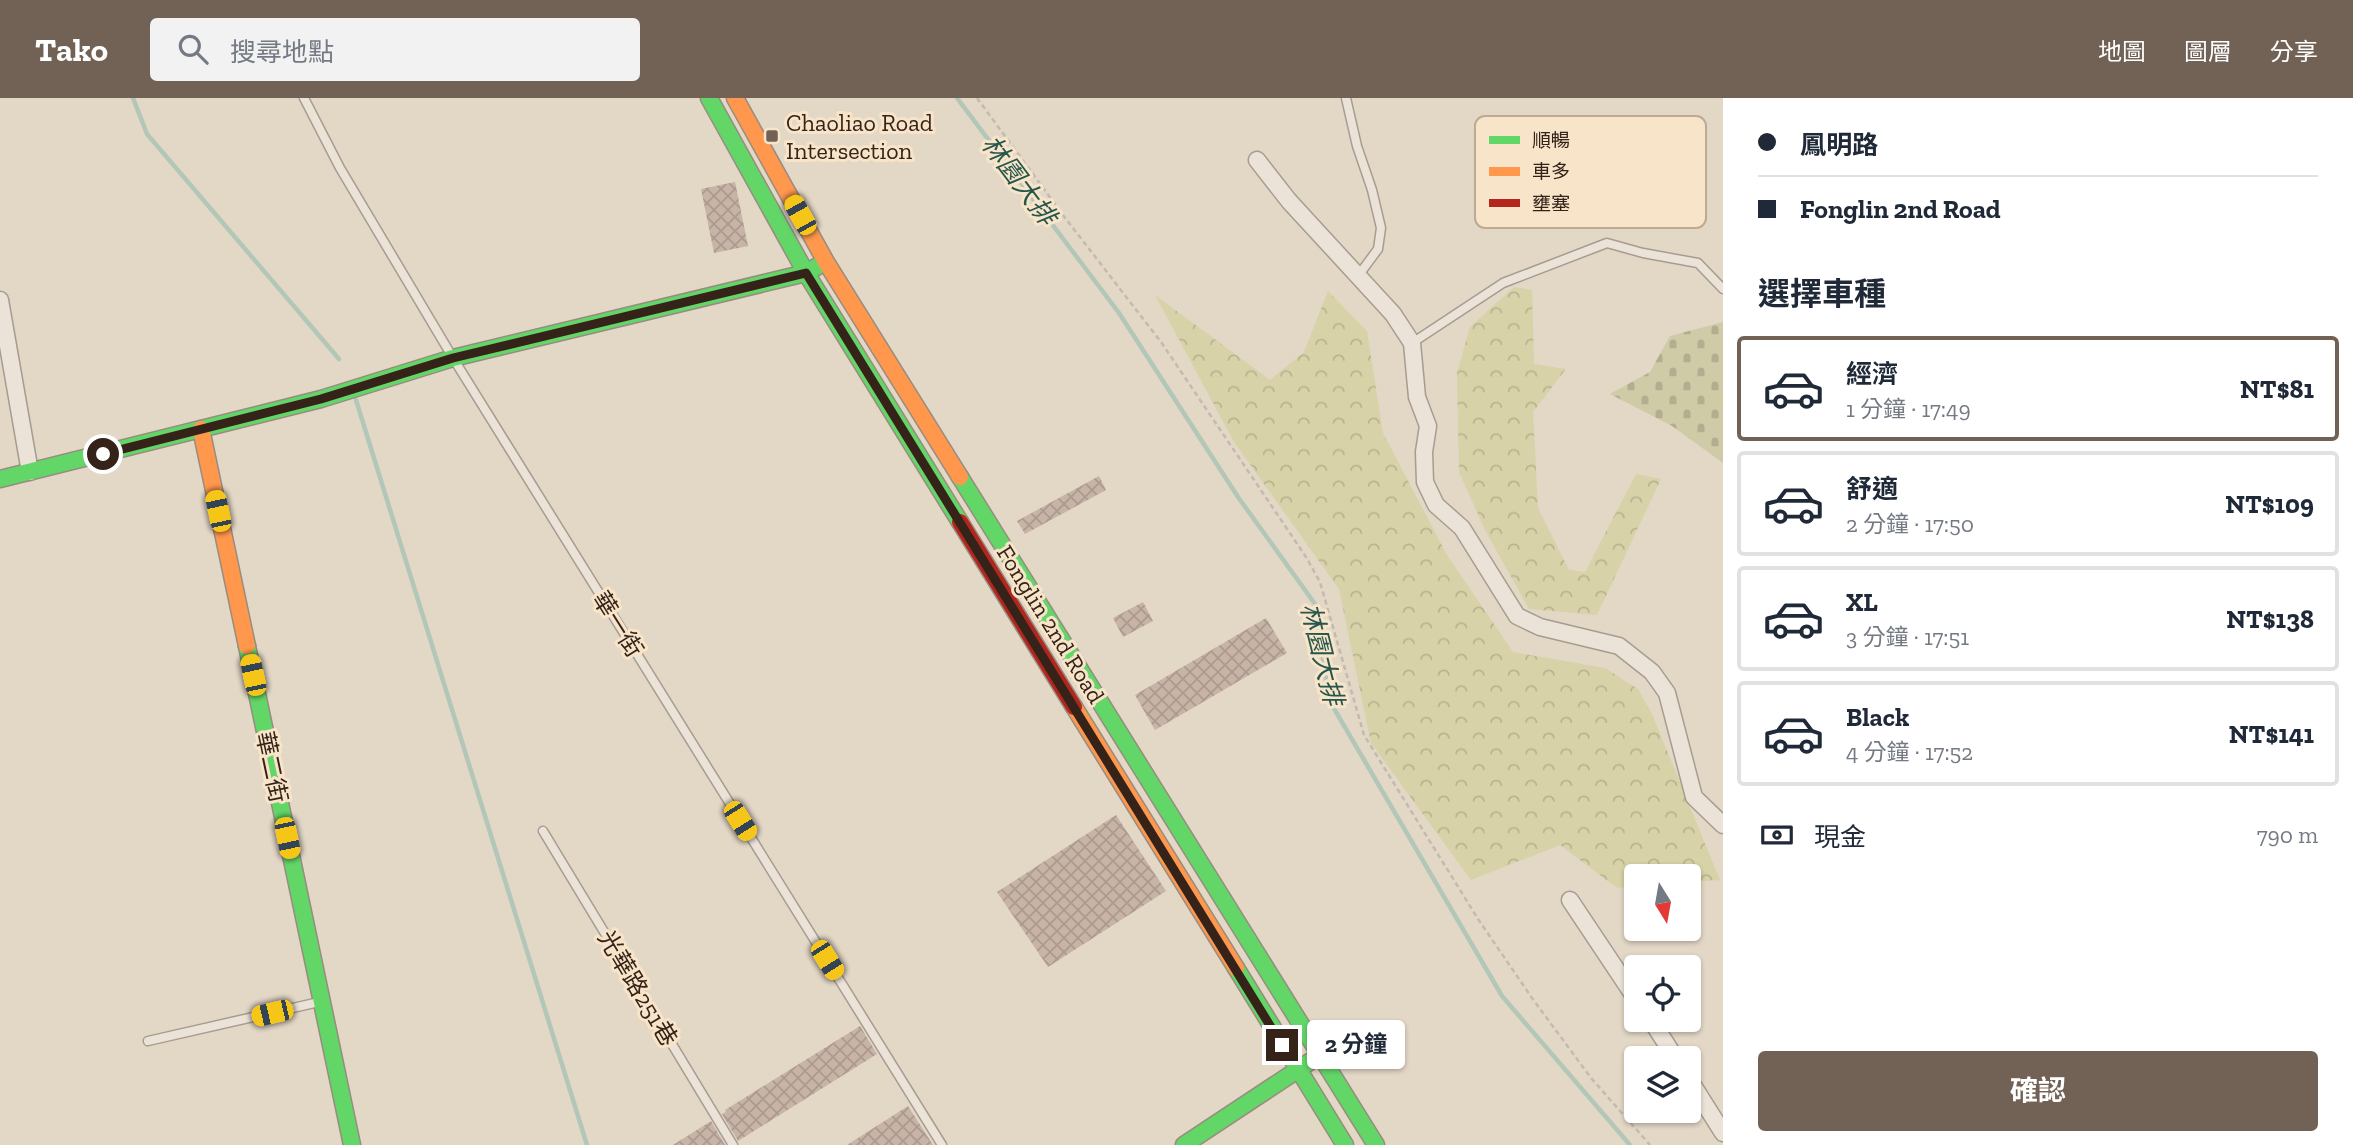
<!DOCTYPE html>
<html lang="zh-TW">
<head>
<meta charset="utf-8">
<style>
  body { margin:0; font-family:"Zilla Slab","Noto Sans TC",serif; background:#f2f2f3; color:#1f2937; height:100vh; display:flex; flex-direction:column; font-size:26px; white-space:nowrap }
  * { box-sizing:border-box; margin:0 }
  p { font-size:23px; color:#747a83 }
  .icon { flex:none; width:38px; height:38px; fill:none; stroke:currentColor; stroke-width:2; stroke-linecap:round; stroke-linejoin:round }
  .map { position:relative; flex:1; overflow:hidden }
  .details { display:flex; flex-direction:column; background:#fff; width:630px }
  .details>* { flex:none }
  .banner { display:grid; align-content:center; height:154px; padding:0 35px; background:#fff }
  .needle { width:46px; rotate:169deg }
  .buttons { position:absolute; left:1624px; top:766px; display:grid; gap:14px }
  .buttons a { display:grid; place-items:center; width:77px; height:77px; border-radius:7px; background:#fff; box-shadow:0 2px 5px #0004; font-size:35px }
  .end { position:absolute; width:32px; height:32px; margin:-16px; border:9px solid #352319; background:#fff; box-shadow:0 0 0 4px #fff }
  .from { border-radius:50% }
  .bubble { position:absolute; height:49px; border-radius:7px; background:#fff; box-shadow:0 2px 5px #0004; font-size:23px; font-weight:700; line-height:49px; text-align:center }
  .car { position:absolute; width:21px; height:42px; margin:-21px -10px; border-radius:9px; box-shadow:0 0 5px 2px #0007; background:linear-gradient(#f5c518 24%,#345 0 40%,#f5c518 0 76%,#345 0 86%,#f5c518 0) }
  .banner b { display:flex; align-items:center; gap:24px; height:66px; font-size:26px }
  .banner b+b { border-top:2px solid #e0e1e3 }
  .banner i { width:18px; height:18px; background:#1f2937 }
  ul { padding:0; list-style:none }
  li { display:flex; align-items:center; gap:21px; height:105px; margin:0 14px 10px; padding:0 21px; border:4px solid #e0e1e3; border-radius:7px }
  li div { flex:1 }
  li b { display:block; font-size:26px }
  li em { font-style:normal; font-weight:700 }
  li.current { border-color:#726256 }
  li>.icon { width:63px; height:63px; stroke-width:1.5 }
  h2 { padding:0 35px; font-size:32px; line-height:84px }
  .pay { display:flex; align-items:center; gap:18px; height:77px; padding:0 35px; font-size:26px }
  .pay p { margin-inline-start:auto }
  .primary-button { display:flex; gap:14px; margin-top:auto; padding:14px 35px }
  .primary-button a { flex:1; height:80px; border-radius:7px; background:#726256; color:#fff; font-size:28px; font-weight:700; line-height:80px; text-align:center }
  header { display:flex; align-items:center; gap:42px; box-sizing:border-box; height:98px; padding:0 35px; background:#726256; color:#fff }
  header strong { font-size:33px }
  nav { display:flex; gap:38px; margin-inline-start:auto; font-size:24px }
  .search { width:490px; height:63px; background:#f2f2f3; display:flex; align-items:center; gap:18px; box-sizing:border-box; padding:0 24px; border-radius:7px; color:#747a83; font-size:26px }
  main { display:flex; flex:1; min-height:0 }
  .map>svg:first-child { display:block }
</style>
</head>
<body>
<header>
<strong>Tako</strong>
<div class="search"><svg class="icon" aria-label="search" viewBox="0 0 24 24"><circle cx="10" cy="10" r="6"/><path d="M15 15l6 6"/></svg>搜尋地點</div>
<nav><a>地圖</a><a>圖層</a><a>分享</a></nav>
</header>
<main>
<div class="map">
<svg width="1723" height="1047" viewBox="0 0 1723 1047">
  <defs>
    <pattern id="forest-crowns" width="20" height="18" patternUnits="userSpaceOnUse" patternTransform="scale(1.75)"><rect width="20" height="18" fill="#d7d2a7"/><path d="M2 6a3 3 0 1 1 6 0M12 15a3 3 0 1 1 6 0" fill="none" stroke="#b9b48f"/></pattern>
    <pattern id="cemetery-stones" width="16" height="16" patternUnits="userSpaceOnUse" patternTransform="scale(1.75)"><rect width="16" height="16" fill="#d0cba7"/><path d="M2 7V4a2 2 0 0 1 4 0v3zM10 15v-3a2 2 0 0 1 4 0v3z" fill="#b3ae8f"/></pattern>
    <pattern id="building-cross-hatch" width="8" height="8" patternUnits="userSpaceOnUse" patternTransform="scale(1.75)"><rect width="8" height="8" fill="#c7b4a7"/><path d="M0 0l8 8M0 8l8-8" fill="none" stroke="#ac9a8f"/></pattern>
  </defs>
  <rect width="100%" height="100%" fill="#e3d7c6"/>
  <path fill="url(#forest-crowns)" d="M1514 189 1532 192 1534 266 1566 271 1533 314 1538 410 1569 472 1585 474 1636 376 1661 381 1597 517 1529 511 1485 432 1459 374 1457 275 1470 229Z
    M1328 193 1367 233 1383 335 1447 457 1513 554 1605 570 1638 591 1652 616 1720 782 1689 784V779H1636V788L1617 790 1560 747 1471 782 1371 645 1339 491 1234 344 1155 197 1270 282 1304 254Z"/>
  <path fill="url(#cemetery-stones)" d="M1723 224V365L1672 328 1610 296 1650 274 1670 238Z"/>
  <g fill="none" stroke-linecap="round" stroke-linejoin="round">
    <path stroke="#b3c7b8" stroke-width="4.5" d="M133 0 147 36 339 261
      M957 0 1119 215 1238 399 1315 506 1329 602 1502 898 1630 1047
      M356 302 587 1047"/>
  </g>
  <path fill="url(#building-cross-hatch)" d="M735 84 748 148 714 155 701 91Z
    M1099 378 1106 392 1025 436 1017 423Z
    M1143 504 1153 523 1123 539 1113 520Z
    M1266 520 1287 555 1155 632 1135 597Z
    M1116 717 1166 793 1048 869 997 794Z
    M860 928 877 956 738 1043 722 1016 726 1014 725 1012Z
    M908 1008 933 1047H847Z
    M711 1023 725 1047H673Z"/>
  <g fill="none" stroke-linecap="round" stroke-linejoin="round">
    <g stroke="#a79c90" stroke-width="11">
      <path id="lane" d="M304 0 340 70 453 260 942 1047
        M1346 0 1357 48 1372 92 1381 130 1378 151 1358 178
        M1412 245 1503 185 1607 145 1643 155 1698 165 1723 191
        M543 733 733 1047
        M148 943 319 904"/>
    </g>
    <g stroke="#a79c90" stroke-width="19">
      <path id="street" d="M1257 62 1289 103 1393 216 1412 245 1417 299 1428 328 1424 354 1425 384 1436 407 1462 430 1517 518 1540 529 1619 548 1652 574 1667 595 1694 699 1723 727
        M0 202 30 374
        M1570 802 1636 901
        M1651 922 1676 961
        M1689 981 1723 1035"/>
    </g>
    <g stroke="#978c80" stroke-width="19">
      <path id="fast" d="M709 0 806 175 960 424
        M960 379 1376 1047
        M0 381 321 301 453 260 806 175 818 168
        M247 548 352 1047
        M1236 870 1345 1047
        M1184 1047 1320 957"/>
    </g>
    <g stroke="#978c80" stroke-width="19">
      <path id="slow" d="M735 0 826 164 960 379
        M201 331 247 548
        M1074 609 1236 870"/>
    </g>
    <g stroke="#978c80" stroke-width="19">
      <path id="jam" d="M960 424 1074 609"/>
    </g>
    <path stroke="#c3bab0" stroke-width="2.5" stroke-dasharray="5 3.5" stroke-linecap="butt" d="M977 0 1066 121 1161 244 1306 459 1320 484 1364 637 1478 821 1532 900 1591 980 1650 1047"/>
    <use href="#lane" stroke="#ebe3d8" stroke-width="8"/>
    <use href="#street" stroke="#ebe3d8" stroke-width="16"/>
    <use href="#fast" stroke="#63d668" stroke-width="16"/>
    <use href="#slow" stroke="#ff974d" stroke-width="16"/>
    <use href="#jam" stroke="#b3261e" stroke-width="16"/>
  </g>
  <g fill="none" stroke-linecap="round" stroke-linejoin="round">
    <path stroke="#352319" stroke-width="9" d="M103 356 321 301 453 260 806 175 1282 947"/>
  </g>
  <rect fill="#726256" stroke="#f7e4c9" stroke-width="2.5" x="765" y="31" width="14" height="14" rx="3.5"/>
  <g text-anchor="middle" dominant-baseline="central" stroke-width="6" stroke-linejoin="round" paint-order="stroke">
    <g font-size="24" fill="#352319" stroke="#f7e4c9" text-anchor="start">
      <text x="786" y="24">Chaoliao Road<tspan x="786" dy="28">Intersection</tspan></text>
    </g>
    <g font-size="24" fill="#352319" stroke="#f7e4c9">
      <text transform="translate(618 526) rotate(58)">華一街</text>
      <text transform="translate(1051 526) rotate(58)">Fonglin 2nd Road</text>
      <text transform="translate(272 669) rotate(78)">華二街</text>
      <text transform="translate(638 890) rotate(59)">光華路251巷</text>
    </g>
    <g font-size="26" font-style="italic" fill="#27564d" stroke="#f7e4c9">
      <text transform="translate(1019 82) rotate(53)">林園大排</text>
      <text transform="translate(1322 556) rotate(76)">林園大排</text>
    </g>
  </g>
  <rect x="1475" y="18" width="231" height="112" rx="10" fill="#f7e4c9" stroke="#bdaa94" stroke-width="2"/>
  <rect x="1489" y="38" width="31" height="8" fill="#63d668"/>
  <rect x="1489" y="69" width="31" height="9" fill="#ff974d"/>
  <rect x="1489" y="101" width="31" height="8" fill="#b3261e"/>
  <g font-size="19" fill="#352319">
    <text x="1532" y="49">順暢</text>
    <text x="1532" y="80">車多</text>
    <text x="1532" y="112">壅塞</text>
  </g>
</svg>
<div class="buttons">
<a><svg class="needle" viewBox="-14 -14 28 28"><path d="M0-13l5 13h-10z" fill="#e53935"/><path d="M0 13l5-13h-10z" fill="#747a83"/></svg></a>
<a><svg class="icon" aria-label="locate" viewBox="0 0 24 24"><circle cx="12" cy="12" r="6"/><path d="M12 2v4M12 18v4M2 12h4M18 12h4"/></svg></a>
<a><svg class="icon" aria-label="layers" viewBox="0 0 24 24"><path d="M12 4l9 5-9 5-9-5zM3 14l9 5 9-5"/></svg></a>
</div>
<i class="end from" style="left:103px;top:356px"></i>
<i class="end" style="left:1282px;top:947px"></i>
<div class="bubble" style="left:1307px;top:922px;width:98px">2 分鐘</div>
<i class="car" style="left:800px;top:117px;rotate:331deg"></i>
<i class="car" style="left:218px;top:413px;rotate:348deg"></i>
<i class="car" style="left:253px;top:577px;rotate:348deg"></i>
<i class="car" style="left:740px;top:723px;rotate:148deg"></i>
<i class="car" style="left:287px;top:740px;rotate:168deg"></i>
<i class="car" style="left:827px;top:862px;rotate:148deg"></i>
<i class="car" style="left:272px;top:915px;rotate:257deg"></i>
</div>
<section class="details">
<div class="banner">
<b><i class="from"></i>鳳明路</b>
<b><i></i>Fonglin 2nd Road</b>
</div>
<h2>選擇車種</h2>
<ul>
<li class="current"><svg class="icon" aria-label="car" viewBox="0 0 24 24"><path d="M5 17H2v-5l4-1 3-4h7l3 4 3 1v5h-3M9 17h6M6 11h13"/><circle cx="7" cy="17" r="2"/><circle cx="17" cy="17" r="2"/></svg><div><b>經濟</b><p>1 分鐘 · 17:49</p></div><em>NT$81</em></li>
<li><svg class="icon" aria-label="car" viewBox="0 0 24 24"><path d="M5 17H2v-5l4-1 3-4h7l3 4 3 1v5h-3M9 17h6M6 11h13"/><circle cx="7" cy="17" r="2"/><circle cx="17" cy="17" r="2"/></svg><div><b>舒適</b><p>2 分鐘 · 17:50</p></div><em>NT$109</em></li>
<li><svg class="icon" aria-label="car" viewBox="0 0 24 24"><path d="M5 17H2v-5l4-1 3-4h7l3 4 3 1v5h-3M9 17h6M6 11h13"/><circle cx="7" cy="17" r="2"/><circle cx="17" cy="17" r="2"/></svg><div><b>XL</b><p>3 分鐘 · 17:51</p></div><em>NT$138</em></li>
<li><svg class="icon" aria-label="car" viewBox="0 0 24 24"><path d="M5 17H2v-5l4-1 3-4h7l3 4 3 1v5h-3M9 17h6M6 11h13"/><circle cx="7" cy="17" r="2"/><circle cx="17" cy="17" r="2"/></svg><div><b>Black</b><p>4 分鐘 · 17:52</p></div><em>NT$141</em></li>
</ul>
<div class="pay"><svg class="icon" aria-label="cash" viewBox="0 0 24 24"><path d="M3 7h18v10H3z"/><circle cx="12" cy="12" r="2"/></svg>現金<p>790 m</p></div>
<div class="primary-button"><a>確認</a></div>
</section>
</main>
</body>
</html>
